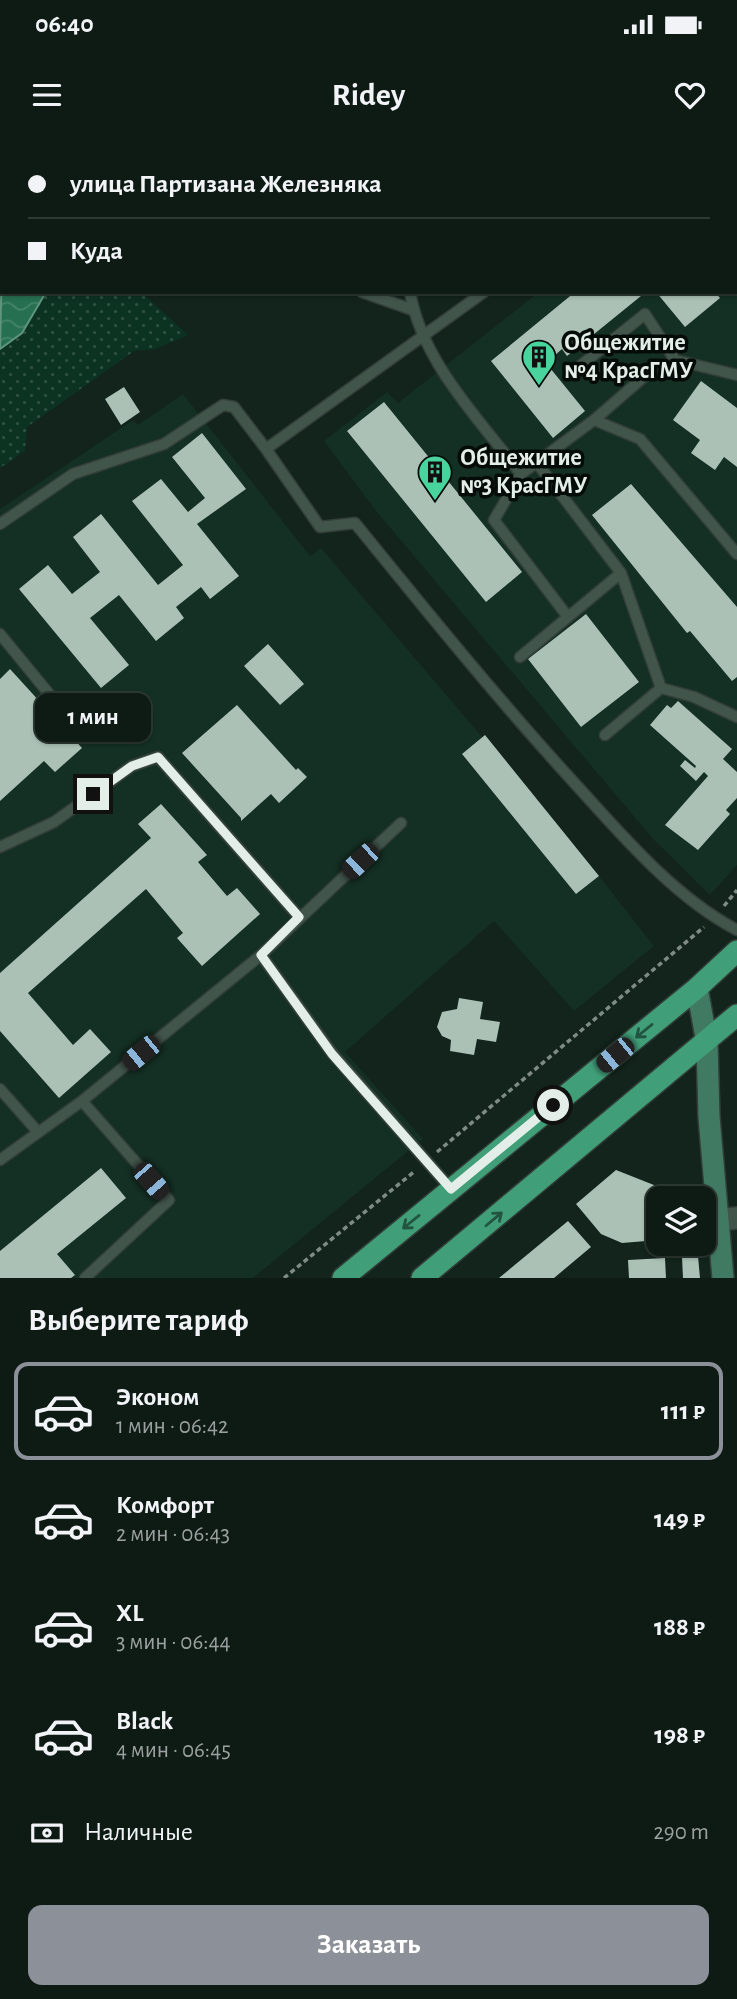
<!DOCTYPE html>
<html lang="ru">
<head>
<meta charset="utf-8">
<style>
  body { margin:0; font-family:"Alegreya Sans",sans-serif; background:#1c2822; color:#f1f3f6; height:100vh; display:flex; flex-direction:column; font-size:26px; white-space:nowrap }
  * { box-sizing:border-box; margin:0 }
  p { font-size:23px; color:#9ba1a0 }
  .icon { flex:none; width:38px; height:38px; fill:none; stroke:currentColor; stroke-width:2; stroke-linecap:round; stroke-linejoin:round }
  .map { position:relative; height:1138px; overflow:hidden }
  .side { display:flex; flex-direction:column; background:#0e1b15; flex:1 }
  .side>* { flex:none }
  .banner { position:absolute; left:0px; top:0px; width:738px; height:154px; box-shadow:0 2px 5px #0004,0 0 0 2px #2e3934; display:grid; align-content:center; height:154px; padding:0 28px; background:#0e1b15 }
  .fabs { position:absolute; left:646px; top:1046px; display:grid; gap:14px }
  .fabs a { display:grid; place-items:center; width:70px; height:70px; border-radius:14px; background:#0e1b15; box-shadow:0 2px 5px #0004,0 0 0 2px #2e3934; font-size:35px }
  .end { position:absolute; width:32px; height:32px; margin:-16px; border:9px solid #e3eee8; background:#111; box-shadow:0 0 0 4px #111 }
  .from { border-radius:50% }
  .bubble { position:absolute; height:49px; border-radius:14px; background:#0e1b15; box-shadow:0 2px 5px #0004,0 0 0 2px #2e3934; font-size:23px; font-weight:700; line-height:49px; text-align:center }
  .car { position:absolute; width:21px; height:42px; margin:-21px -10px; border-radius:9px; box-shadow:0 0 5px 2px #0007; background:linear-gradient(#222 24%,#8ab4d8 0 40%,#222 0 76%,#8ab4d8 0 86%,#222 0) }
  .banner b { display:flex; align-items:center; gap:24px; height:66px; font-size:26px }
  .banner b+b { border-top:2px solid #2e3934 }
  .banner i { width:18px; height:18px; background:#f1f3f6 }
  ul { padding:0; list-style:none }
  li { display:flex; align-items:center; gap:21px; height:98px; margin:0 14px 10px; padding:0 14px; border:4px solid transparent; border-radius:14px }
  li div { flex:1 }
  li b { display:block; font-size:26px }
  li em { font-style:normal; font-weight:700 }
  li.active { border-color:#8c9099 }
  li>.icon { width:63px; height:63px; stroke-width:1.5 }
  h2 { padding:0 28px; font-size:32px; line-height:84px }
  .pay { display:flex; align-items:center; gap:18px; height:77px; padding:0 28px; font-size:26px }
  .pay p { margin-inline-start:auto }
  .button { display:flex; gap:14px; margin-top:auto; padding:14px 28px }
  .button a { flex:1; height:80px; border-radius:14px; background:#8c9099; color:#fff; font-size:28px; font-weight:700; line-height:80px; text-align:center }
  .status { display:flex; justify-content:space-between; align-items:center; height:49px; padding:0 35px; background:#0e1b15; direction:ltr }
  .status svg { height:19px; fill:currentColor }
  header { display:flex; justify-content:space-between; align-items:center; height:91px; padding:0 28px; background:#0e1b15; font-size:32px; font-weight:700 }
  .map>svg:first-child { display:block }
</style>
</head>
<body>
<div class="status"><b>06:40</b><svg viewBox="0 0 49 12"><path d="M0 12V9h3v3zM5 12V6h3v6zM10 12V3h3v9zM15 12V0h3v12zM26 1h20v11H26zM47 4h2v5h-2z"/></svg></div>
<header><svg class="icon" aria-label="menu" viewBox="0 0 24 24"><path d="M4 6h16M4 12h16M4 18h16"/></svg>Ridey<svg class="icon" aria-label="heart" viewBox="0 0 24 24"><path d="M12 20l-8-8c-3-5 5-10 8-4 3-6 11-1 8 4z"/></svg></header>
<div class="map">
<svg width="737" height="1138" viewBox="0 0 737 1138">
  <defs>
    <pattern id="grass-dots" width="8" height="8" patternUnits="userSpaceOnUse" patternTransform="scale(1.75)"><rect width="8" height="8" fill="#0c3222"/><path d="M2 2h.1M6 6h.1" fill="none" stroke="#2f5042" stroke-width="1.8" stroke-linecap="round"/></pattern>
    <pattern id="water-waves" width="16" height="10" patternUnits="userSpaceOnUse" patternTransform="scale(1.75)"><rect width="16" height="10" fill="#266f51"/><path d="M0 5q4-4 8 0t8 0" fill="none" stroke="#45846a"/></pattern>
  </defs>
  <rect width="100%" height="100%" fill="#12241c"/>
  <path fill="#142f23" d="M731 0H737V725L710 755 653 699 376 371 324 301 387 252 398 263 539 152H737V2H729Z
    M183 254 310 416 321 408 483 598 462 615 576 753 599 736 654 806 574 871 494 781 345 912 423 999 253 1138H0V369L133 280 138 285Z"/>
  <path fill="url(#grass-dots)" d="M0 78 2 152H141L188 195 155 209 134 211 27 287 25 311 0 328Z"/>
  <path fill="url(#water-waves)" stroke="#5f957e" stroke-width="2" d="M2 119V152H46L22 193 0 209Z"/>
  <path fill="#abc1b5" d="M575 152H637L641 156 567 216 562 209 546 223 585 271 553 298 491 221Z
    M656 152H715L720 158 685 187Z
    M701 241 737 268V327L724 317 715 330 691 313 700 300 673 280Z
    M124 247 140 272 121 285 105 259Z
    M384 262 522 432 486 462 347 291Z
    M202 293 246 349 197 384 239 436 210 459 201 447 176 467 184 478 156 501 119 455 90 478 129 525 101 548 19 449 48 425 72 454 100 432 73 397 101 374 158 445 183 425 132 361 161 339 188 372 205 358 172 317Z
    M631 344 737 467V537L732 541 690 491 687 493 592 375Z
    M586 474 639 542 581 587 528 519Z
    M268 504 304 544 280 565 244 526Z
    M10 529 82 608 55 632 44 621 0 661V539Z
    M678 561 732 609 723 619 737 632V658L726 670 730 674 698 710 665 685 708 636 704 632 696 641 680 626 685 620 695 628 696 626 650 585 667 565 671 568Z
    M237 565 296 630 298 628 307 637 279 663 271 654 241 681V678L182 613Z
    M485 595 599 736 576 754 462 614Z
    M161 664 207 715 198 722 227 756 237 748 260 774 202 826 177 798 183 793 146 749 28 853 73 905 90 889 111 912 59 958 0 891V833L151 698 138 684Z
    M459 858 483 862 480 879 500 882 496 902 477 899 474 915 450 911 451 900 442 896 437 887 442 872 457 869Z
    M101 1028 126 1058 57 1114 75 1135 71 1138H0V1111Z
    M616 1030 659 1047 658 1100 622 1103 601 1094 576 1064Z
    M568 1081 591 1107 554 1138H499Z
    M698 1116 700 1138H683L682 1117Z
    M665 1118 666 1138H629L628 1120Z"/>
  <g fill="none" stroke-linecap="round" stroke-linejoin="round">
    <g stroke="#323e38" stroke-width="13">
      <path id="lane" d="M270 0 271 2
        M684 2 686 0
        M362 152 413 170
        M410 152C422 222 479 279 521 334
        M580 226 645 174 675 220
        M737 235 675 220 646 235 594 280 640 299 737 414
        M266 309 320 387 355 383C428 473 501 563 579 648 624 698 677 759 737 790
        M537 323 621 433 661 548
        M0 384 73 334 164 304 223 265 234 267 266 309 484 152
        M568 477 621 433
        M0 494 59 566
        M520 517 568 477 494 380 521 334 594 280
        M605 595 661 548 694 557 737 577
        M0 707 54 682 132 626 158 617 299 777
        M261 815 332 913 451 1049
        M0 949 38 992
        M82 961 169 1060 85 1138
        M0 1020 82 961 261 815 401 683"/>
    </g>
    <g stroke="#323e38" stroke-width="24">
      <path id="street" d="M717 1080 737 1078"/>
    </g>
    <g stroke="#323e38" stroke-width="24">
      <path id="secondary" d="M697 848 707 903 709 977 723 1138"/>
    </g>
    <g stroke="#323e38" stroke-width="24">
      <path id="primary" d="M343 1138 697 848 737 811
        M422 1138 737 875"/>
    </g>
    <path stroke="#7e8c85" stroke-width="3.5" stroke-dasharray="5 3.5" stroke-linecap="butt" d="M45 2 47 0
      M0 38 2 37
      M724 766 737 750
      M437 1012 704 787
      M284 1138 415 1031"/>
    <use href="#lane" stroke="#41554b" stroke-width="10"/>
    <use href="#street" stroke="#41554b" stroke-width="21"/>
    <use href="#secondary" stroke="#417a62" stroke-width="21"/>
    <use href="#primary" stroke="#409f79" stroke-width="21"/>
  </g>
  <defs><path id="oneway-shaft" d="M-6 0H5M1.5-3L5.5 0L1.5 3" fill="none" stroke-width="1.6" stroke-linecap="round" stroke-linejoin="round" transform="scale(1.75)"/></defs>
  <g stroke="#225540">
    <use href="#oneway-shaft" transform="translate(644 891) rotate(141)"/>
    <use href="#oneway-shaft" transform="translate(494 1079) rotate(-40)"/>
    <use href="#oneway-shaft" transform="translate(411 1082) rotate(141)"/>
  </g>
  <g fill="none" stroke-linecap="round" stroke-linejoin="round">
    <path stroke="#e3eee8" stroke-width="9" d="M93 654 132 626 158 617 299 777 261 815 332 914 451 1049 553 965"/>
  </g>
  <defs>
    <g id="building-pin" transform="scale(1.75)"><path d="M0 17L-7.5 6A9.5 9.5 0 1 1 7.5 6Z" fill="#49d49d" stroke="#050b08"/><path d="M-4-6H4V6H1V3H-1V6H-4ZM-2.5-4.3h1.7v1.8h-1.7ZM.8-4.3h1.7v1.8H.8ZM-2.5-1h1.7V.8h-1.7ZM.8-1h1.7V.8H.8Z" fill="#111"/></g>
  </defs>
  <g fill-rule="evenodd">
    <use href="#building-pin" x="539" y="217"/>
    <use href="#building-pin" x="435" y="332"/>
  </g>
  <g text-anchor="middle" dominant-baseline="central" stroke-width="7" stroke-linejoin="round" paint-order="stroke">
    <g font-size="24" font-weight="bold" fill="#e3eee8" stroke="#050b08" text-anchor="start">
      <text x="564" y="203">Общежитие<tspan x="564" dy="28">№4 КрасГМУ</tspan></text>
      <text x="460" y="318">Общежитие<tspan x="460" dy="28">№3 КрасГМУ</tspan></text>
    </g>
  </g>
</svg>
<div class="fabs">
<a><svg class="icon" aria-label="layers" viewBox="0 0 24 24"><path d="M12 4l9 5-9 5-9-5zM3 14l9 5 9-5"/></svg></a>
</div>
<i class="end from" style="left:553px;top:965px"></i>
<i class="end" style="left:93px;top:654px"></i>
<div class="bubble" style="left:35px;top:553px;width:116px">1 мин</div>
<i class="car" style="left:360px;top:721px;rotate:227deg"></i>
<i class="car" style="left:141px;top:913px;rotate:231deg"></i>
<i class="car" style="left:615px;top:915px;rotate:231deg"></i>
<i class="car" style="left:151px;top:1041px;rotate:139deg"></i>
<div class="banner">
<b><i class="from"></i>улица Партизана Железняка</b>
<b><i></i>Куда</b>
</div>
</div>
<section class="side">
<h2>Выберите тариф</h2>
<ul>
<li class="active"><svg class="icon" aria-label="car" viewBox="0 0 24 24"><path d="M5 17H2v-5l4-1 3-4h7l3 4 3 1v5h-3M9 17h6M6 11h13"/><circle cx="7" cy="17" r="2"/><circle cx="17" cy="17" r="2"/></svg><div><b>Эконом</b><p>1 мин · 06:42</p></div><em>111 ₽</em></li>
<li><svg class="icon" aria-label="car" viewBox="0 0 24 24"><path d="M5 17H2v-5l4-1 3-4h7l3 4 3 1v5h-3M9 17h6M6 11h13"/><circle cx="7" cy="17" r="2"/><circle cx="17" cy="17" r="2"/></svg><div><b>Комфорт</b><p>2 мин · 06:43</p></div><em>149 ₽</em></li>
<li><svg class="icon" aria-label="car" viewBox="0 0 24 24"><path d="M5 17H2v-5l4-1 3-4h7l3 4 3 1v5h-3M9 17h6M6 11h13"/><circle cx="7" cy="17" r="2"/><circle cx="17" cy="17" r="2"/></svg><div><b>XL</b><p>3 мин · 06:44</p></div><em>188 ₽</em></li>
<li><svg class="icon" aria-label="car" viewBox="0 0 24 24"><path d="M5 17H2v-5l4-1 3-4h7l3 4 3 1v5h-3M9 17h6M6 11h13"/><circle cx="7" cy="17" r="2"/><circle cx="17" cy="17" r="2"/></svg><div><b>Black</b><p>4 мин · 06:45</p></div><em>198 ₽</em></li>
</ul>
<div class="pay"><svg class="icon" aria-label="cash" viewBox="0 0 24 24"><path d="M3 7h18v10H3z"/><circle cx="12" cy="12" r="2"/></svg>Наличные<p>290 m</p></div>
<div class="button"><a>Заказать</a></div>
</section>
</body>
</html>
